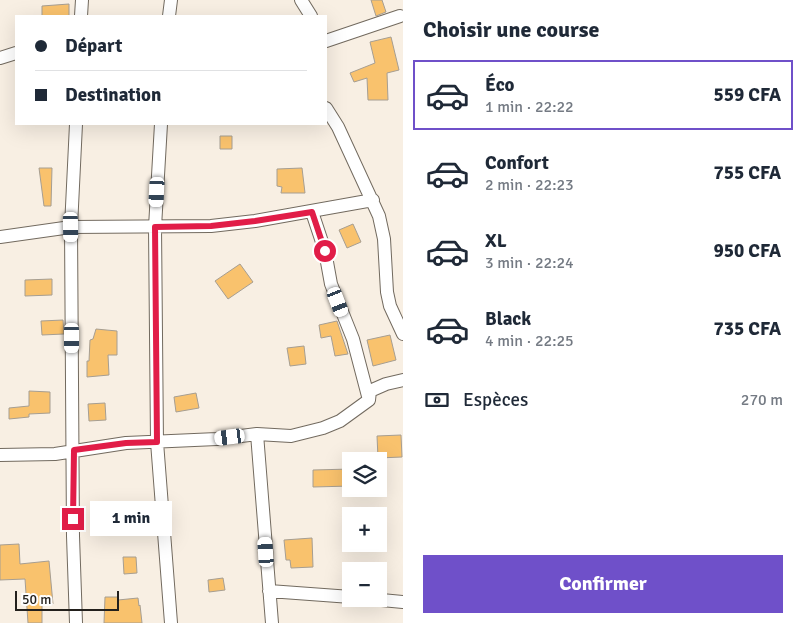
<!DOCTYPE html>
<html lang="fr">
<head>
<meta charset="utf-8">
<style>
  body { margin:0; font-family:Signika,sans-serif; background:#f6f6f7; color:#1f2937; height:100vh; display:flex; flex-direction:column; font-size:19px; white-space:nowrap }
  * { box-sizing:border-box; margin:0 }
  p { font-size:16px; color:#747a83 }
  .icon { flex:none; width:28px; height:28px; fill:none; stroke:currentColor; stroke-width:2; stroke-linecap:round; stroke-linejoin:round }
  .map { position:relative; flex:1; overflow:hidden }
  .drawer { display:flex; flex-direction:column; background:#fff; width:400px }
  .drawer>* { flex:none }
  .top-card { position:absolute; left:15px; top:15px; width:312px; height:110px; border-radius:0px; box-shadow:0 5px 20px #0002; display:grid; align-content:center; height:110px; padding:0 20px; background:#fff }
  .buttons { position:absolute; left:342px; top:452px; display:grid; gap:10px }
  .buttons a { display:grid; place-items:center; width:45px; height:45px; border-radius:0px; background:#fff; box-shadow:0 5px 20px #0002; font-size:25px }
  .scale { position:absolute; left:15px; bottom:12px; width:104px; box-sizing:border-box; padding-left:5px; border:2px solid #23201c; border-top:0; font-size:14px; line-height:18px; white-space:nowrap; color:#23201c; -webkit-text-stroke:4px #fefefe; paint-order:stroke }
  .end { position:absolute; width:22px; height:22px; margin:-11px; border:6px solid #e11d48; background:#fff; box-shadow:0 0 0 2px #fff }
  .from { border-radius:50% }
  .bubble { position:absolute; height:35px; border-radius:0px; background:#fff; box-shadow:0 5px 20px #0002; font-size:16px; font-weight:700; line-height:35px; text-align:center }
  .car { position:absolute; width:15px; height:30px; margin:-15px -8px; border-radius:6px; box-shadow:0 0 4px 1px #0007; background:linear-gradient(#fff 24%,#345 0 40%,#fff 0 76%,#345 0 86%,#fff 0) }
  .top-card b { display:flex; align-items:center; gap:18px; height:48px; font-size:19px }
  .top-card b+b { border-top:1px solid #e0e1e3 }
  .top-card i { width:12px; height:12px; background:#1f2937 }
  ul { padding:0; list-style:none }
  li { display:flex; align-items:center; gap:15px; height:70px; margin:0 10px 8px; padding:0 10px; border:2px solid transparent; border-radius:0px }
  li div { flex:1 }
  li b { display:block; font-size:19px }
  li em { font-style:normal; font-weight:700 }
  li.active { border-color:#6f50c9 }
  li>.icon { width:45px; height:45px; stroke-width:1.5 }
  h2 { padding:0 20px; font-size:22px; line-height:60px }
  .pay { display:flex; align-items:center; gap:12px; height:55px; padding:0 20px; font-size:19px }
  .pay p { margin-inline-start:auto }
  .action { display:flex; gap:10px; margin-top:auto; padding:10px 20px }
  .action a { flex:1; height:58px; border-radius:0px; background:#6f50c9; color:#fff; font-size:20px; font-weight:700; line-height:58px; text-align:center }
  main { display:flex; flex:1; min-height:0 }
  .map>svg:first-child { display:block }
</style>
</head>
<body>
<main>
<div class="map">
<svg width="403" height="623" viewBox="0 0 403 623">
  <rect width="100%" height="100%" fill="#f8efe3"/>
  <path fill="#f9c26d" stroke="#a69e92" d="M371 0H382L386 12 376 16Z
    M69 4V16H42V6Z
    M391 37 399 70 387 73 388 100H368L367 78 354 82 350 73 375 63 370 42Z
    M220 136H232V149H220Z
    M39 168H52L51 206H44Z
    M302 168 305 193H281L282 187 277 186V169Z
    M353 224 361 242 347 248 339 230Z
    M240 264 253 282 228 299 215 281Z
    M52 279V295L25 296V280Z
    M63 320 64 334 42 335 41 321Z
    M337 321 348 354 335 356 331 336 321 338 319 325Z
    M96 329 117 331V355H108L109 375 87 377V361H89L90 340 93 339Z
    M390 335 396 360 373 366 367 340Z
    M304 346 306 364 290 366 287 348Z
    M29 391 50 392V413L29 414V417L9 419V408L29 406Z
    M196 393 199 408 176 412 174 397Z
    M105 403 106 420 89 421 88 404Z
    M401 435 402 457 378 458 377 436Z
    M351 469V486L313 487V470Z
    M312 538 313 567 291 568 290 560H286L284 540Z
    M19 544 20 564 49 561 53 604 42 605V623H28L25 579 0 580V545Z
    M123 557H136L137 573 124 574Z
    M223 578 225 590 209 592 208 580Z
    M105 597H118V600L138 598 139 606 140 605 142 623H104Z"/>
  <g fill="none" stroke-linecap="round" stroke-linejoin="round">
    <g stroke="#726a5f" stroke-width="14">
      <path id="street" d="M301 0 311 16
        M81 16 82 0
        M169 16 171 0
        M326 41 400 16
        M0 58 16 53
        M326 108 338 127 379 216 384 239 387 292 390 306 403 334
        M161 124 155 227 157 442 171 623
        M312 212 325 251 331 284 353 339 369 400
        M0 237 71 227 211 226 255 221 373 200
        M257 434 272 623
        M0 455 55 454 126 443 217 439 257 434 291 436 323 428 340 421 369 400 370 391 386 384 403 380
        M269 591 351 597
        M371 599 403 602
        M76 623 73 536 71 227 76 124"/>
    </g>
    <use href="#street" stroke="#fff" stroke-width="12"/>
  </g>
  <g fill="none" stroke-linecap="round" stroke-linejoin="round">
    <path stroke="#e11d48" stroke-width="6" d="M73 519 74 450 126 443 157 442 155 227 211 226 255 221 312 212 325 251"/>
  </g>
</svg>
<div class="buttons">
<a><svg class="icon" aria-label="layers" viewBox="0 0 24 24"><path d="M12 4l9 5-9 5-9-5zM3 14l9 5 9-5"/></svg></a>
<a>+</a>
<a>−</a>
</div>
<div class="scale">50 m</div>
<i class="end from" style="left:325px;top:251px"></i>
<i class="end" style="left:73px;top:519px"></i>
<div class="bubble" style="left:90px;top:501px;width:82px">1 min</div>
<i class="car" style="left:157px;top:192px;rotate:183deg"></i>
<i class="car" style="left:71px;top:227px;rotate:179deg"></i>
<i class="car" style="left:338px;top:302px;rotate:159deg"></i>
<i class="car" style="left:72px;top:338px;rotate:180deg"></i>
<i class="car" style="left:230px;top:437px;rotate:263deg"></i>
<i class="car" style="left:266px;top:552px;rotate:356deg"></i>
<div class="top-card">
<b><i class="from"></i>Départ</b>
<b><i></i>Destination</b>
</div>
</div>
<section class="drawer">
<h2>Choisir une course</h2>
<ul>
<li class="active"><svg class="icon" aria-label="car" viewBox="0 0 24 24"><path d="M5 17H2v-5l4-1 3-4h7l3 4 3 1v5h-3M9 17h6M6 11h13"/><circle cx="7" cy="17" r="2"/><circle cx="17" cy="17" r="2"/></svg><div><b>Éco</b><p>1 min · 22:22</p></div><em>559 CFA</em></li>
<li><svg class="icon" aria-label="car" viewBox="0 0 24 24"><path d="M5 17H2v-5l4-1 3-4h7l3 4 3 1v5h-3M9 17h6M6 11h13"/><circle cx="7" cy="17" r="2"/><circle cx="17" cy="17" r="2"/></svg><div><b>Confort</b><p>2 min · 22:23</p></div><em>755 CFA</em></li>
<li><svg class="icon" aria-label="car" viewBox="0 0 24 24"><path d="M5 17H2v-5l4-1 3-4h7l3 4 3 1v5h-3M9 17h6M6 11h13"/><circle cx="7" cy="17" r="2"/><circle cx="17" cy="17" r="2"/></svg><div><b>XL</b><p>3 min · 22:24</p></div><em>950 CFA</em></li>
<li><svg class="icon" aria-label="car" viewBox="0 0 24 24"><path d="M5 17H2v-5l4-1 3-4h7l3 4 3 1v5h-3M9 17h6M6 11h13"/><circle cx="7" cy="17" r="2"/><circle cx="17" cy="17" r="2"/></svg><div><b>Black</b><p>4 min · 22:25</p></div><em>735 CFA</em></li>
</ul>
<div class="pay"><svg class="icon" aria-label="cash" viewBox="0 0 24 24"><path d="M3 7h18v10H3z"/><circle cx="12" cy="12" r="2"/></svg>Espèces<p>270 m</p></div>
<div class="action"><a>Confirmer</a></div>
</section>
</main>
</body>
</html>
